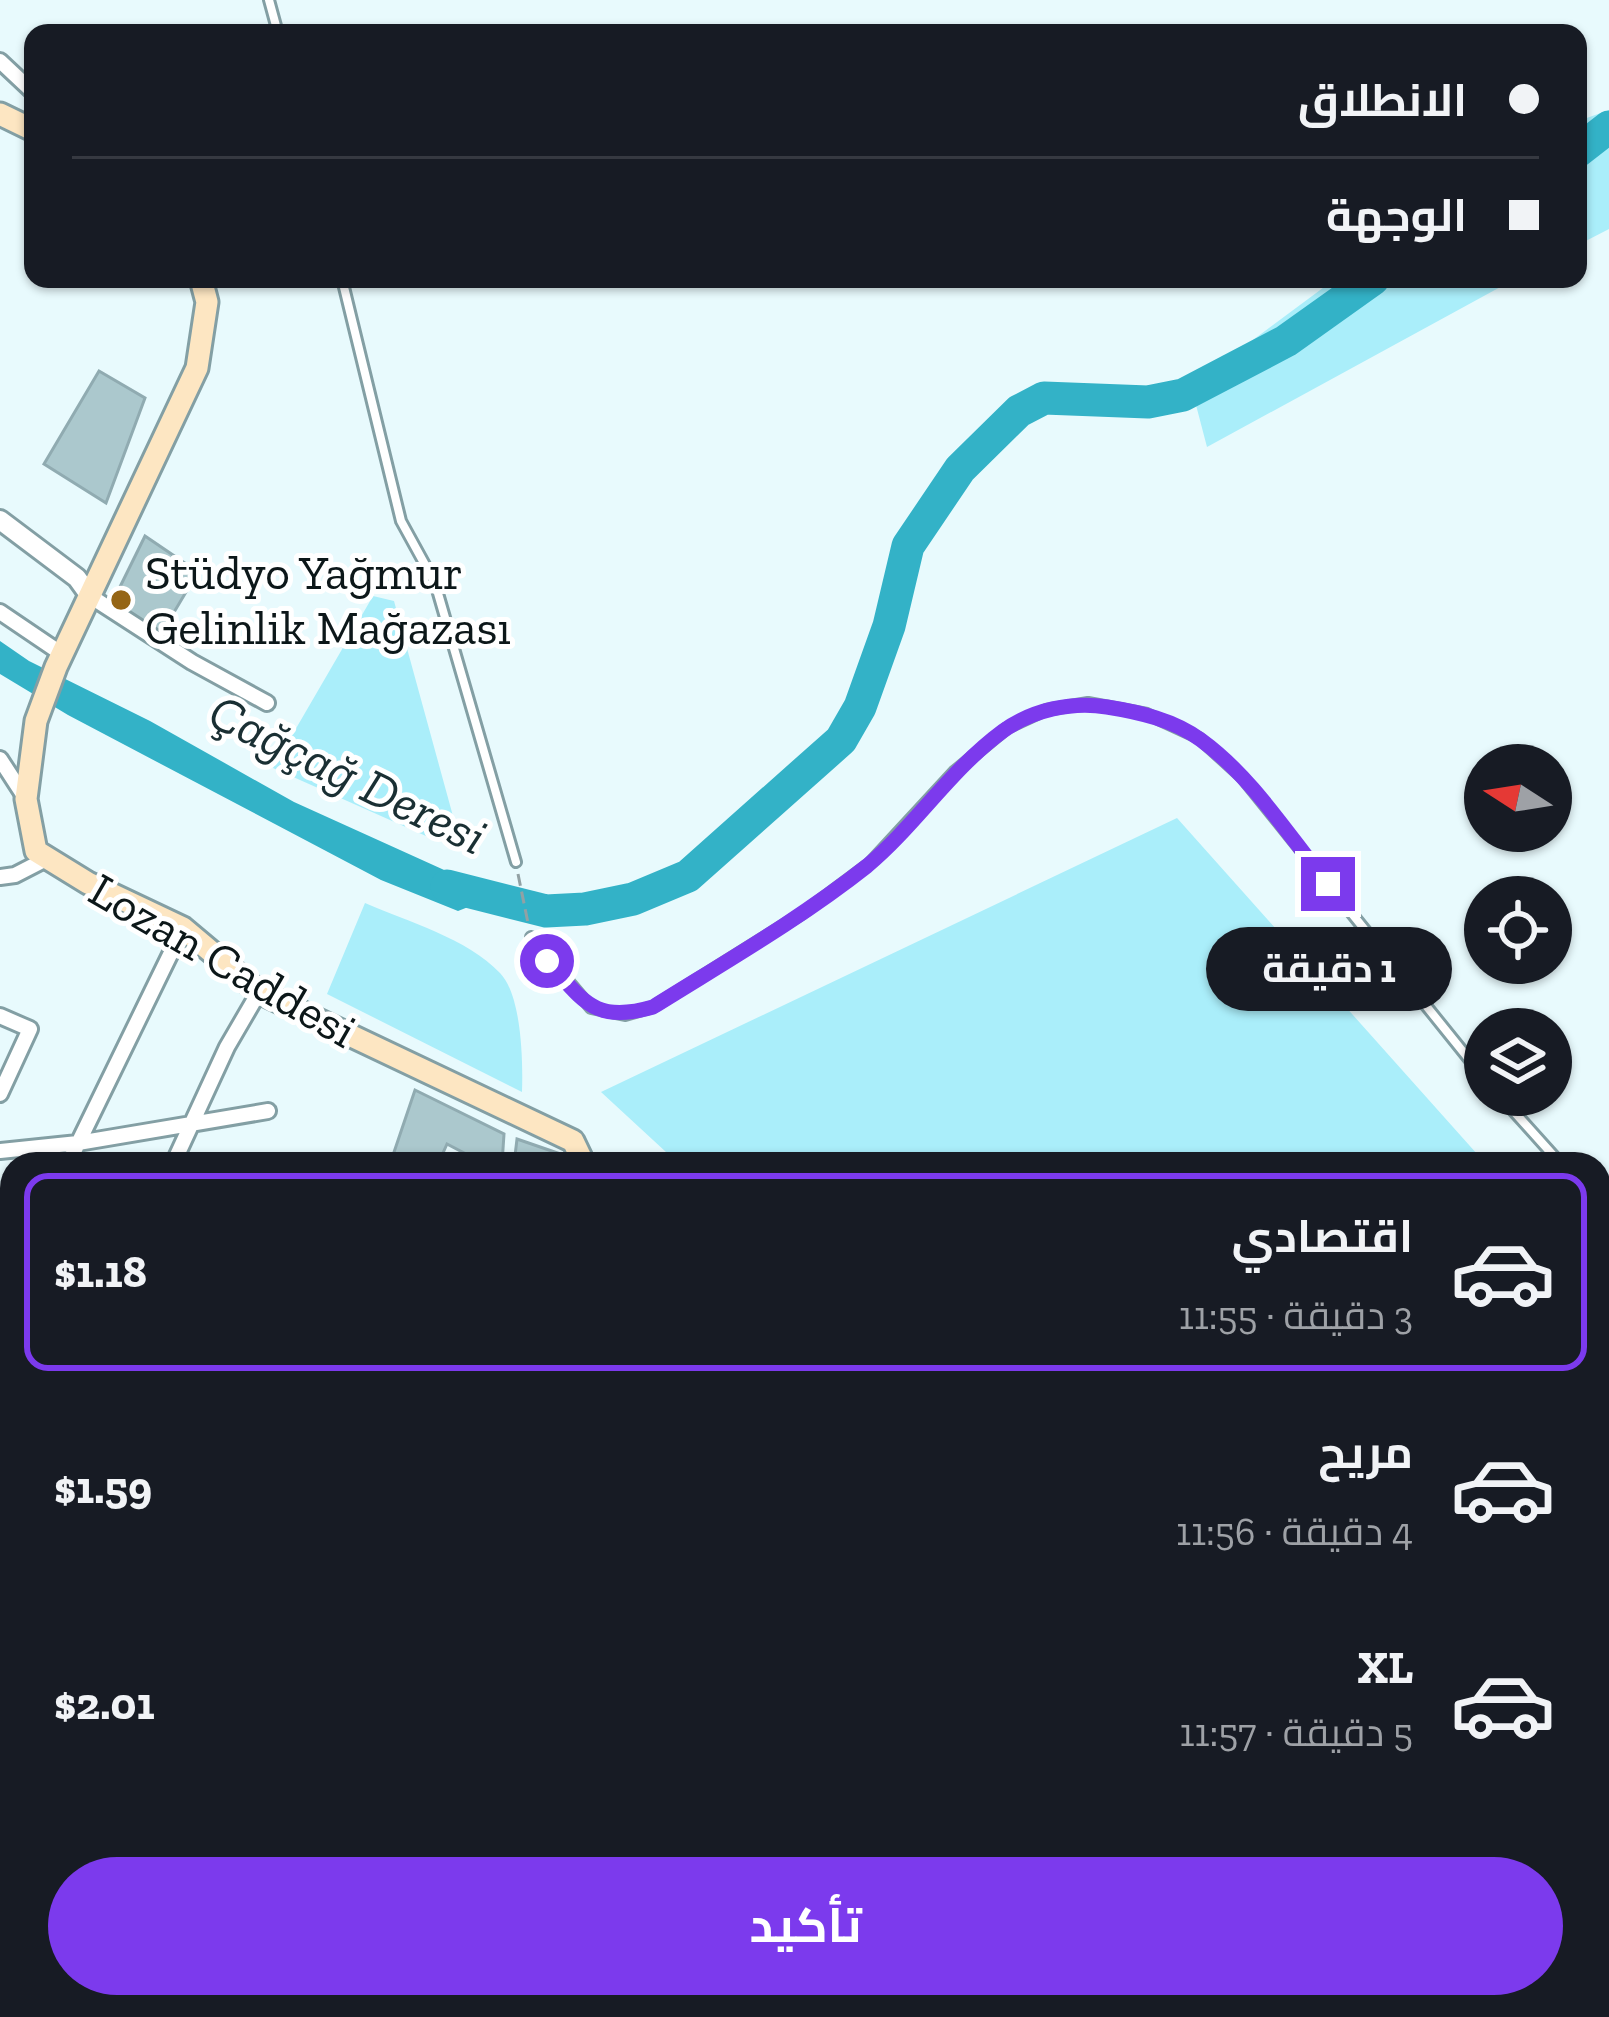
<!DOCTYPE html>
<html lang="ar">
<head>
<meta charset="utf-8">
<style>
  body { margin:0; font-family:"Zilla Slab",Cairo,serif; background:#20242c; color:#f1f3f6; direction:rtl; height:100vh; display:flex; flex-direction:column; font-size:45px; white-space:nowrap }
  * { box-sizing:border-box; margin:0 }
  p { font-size:39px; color:#9ea1a6 }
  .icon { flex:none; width:66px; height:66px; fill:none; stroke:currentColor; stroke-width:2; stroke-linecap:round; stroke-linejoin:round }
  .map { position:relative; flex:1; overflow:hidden; direction:ltr }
  .side { position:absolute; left:0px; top:1152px; width:1611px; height:867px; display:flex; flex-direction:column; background:#171b24; border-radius:36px 36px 0 0; box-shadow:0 3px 9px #0004; direction:rtl }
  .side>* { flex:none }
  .top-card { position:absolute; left:24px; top:24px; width:1563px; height:264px; border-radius:24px; box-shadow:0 3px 9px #0004; direction:rtl; display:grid; align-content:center; height:264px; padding:0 48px; background:#171b24 }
  .needle { width:78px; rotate:282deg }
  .controls { position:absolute; left:1464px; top:744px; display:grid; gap:24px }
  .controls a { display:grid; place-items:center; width:108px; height:108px; border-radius:50%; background:#171b24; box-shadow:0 3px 9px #0004; font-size:60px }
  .end { position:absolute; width:54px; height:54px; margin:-27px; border:15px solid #7c3aed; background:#fff; box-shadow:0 0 0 6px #fff }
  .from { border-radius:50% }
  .bubble { position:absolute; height:84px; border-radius:42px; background:#171b24; box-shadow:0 3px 9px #0004; font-size:39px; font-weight:700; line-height:84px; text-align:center; direction:rtl }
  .top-card b { display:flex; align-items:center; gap:42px; height:114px; font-size:45px }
  .top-card b+b { border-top:3px solid #363941 }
  .top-card i { width:30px; height:30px; background:#f1f3f6 }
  ul { padding:21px 0 0; list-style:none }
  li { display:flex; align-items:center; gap:36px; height:198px; margin:0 24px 18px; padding:0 24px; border:6px solid transparent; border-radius:24px }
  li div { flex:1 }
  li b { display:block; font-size:45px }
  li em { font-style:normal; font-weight:700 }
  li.on { border-color:#7c3aed }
  li>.icon { width:108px; height:108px; stroke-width:1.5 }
  .button { display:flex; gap:24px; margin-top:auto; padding:24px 48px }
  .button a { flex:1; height:138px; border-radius:72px; background:#7c3aed; color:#fff; font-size:48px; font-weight:700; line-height:138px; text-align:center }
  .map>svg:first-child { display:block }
</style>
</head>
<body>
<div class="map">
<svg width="1609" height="2017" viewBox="0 0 1609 2017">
  <rect width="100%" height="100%" fill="#e8fafd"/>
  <path fill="#aaeefa" d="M1609 110V229L1578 245V141L1593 131 1584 119Z
    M1335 279H1515L1207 447 1191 386Z
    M373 596 394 601 459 838 435 840 273 768Z
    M1177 818 1486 1164H679L601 1092Z
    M365 903C408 922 467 938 500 973 522 996 523 1062 522 1092L327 994Z
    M1599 1291 1609 1303V2017H1588L1579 2007H1599Z"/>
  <path fill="#33b2c7" d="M0 641 29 661 150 721 294 802 453 874 491 898 458 911 381 880 68 715 0 674Z"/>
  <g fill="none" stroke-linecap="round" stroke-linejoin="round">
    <path stroke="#33b2c7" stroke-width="33" d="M1578 151 1609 127
      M447 886 546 911 585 909 633 899 688 876 841 740 860 707 889 626 908 546 960 469 1019 411 1044 398 1148 402 1183 395 1286 341 1373 279"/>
  </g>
  <path fill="#abc8cd" stroke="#90abb1" stroke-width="3" d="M99 371 145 398 106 503 44 464Z
    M145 536 198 572 161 634 112 603Z
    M415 1090 504 1134 502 1164H459L464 1153 447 1144 438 1164H390Z
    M517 1139 575 1159 577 1164H514Z
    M820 2007H824L845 2017H815Z
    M877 2007H966L987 2016 883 2017 874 2013Z
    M1061 2007H1067L1089 2017H1057Z"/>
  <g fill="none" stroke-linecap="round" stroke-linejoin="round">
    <g stroke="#839fa4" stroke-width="14">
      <path id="service" d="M269 0 278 33
        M342 279 401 521 435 583 516 862
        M531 937 591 1008 625 1015 653 1007 803 913 870 863 954 772 1007 728 1046 710 1088 703 1147 714 1199 738 1242 777 1485 1079
        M1499 1095 1561 1164
        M1599 1197 1609 1206"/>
    </g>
    <g stroke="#839fa4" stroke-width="20">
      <path id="minor" d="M0 61 33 92
        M90 596 192 662 267 703
        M0 612 62 654
        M0 759 26 799
        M0 877 15 875 48 858
        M0 1016 30 1029 0 1094
        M0 1151 78 1143 268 1111
        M68 1164 183 928
        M173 1164 227 1047 259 992
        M0 1250 12 1246
        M0 1406 12 1411
        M0 1493 12 1495
        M0 1598 12 1599
        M0 1747 12 1746
        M1026 2007 1047 2013
        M1203 2007 1223 2017
        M1451 2007 1463 2017
        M599 2017 601 2007
        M797 2017 802 2007
        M853 2017 857 2007
        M1331 2017 1335 2007"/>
    </g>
    <g stroke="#839fa4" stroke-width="24">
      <path id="tertiary" d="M0 520 77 578 90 596
        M0 1927 12 1932
        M215 2007 244 2017"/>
    </g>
    <g stroke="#839fa4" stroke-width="27">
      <path id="secondary" d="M0 114 33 130
        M201 279 207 302 197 368 56 667 36 721 26 799 36 851 88 883 183 928 259 992 573 1141 584 1164
        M494 2017 498 2007"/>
    </g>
    <path stroke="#92a1a4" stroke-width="3" stroke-dasharray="12 6" stroke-linecap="butt" d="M518 874 528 923"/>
    <use href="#service" stroke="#fff" stroke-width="8"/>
    <use href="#minor" stroke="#fff" stroke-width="14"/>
    <use href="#tertiary" stroke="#fff" stroke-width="18"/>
    <use href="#secondary" stroke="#fde6c2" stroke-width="21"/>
  </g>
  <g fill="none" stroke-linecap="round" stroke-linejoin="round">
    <path stroke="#7c3aed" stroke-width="15" d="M547 961C584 1001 594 1024 653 1007 725 962 800 919 867 866 916 825 950 770 1003 731 1032 710 1072 701 1107 707 1139 712 1174 720 1201 740 1252 777 1288 835 1328 884"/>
  </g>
  <circle fill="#956515" stroke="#fff" stroke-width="4.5" cx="121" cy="600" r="12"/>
  <g text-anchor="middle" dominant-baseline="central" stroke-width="10" stroke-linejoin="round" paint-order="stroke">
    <g font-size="48" fill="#0c1719" stroke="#fff" text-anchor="start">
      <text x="145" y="572">Stüdyo Yağmur<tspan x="145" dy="55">Gelinlik Mağazası</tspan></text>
    </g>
    <g font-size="48" fill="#0c1719" stroke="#fff">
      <text transform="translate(223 960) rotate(30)">Lozan Caddesi</text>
    </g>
    <g font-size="51" font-style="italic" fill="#1a2f33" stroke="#fff">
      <text transform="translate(348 774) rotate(26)">Çağçağ Deresi</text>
    </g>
  </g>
</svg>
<div class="controls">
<a><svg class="needle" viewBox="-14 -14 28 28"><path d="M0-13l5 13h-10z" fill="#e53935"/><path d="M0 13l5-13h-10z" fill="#9ea1a6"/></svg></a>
<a><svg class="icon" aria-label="locate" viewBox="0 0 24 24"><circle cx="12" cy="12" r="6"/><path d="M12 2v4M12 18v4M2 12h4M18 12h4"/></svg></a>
<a><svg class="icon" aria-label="layers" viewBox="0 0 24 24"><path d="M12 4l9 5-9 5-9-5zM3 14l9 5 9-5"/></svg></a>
</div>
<i class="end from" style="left:547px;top:961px"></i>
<i class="end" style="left:1328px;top:884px"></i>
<div class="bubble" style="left:1206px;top:927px;width:246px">1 دقيقة</div>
<div class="top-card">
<b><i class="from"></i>الانطلاق</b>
<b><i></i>الوجهة</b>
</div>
<section class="side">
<ul>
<li class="on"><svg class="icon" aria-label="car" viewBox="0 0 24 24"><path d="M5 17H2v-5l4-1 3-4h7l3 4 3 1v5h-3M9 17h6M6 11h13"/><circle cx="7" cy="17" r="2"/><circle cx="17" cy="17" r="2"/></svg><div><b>اقتصادي</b><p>3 دقيقة · 11:55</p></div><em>$1.18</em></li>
<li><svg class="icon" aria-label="car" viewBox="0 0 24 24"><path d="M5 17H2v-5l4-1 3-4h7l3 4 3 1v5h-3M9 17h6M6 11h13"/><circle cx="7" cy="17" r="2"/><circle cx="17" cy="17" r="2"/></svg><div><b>مريح</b><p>4 دقيقة · 11:56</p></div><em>$1.59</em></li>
<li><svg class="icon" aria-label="car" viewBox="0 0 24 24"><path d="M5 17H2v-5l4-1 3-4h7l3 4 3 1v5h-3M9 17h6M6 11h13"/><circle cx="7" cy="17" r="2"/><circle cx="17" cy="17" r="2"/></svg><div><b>XL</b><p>5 دقيقة · 11:57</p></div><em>$2.01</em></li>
</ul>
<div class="button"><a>تأكيد</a></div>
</section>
</div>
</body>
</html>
